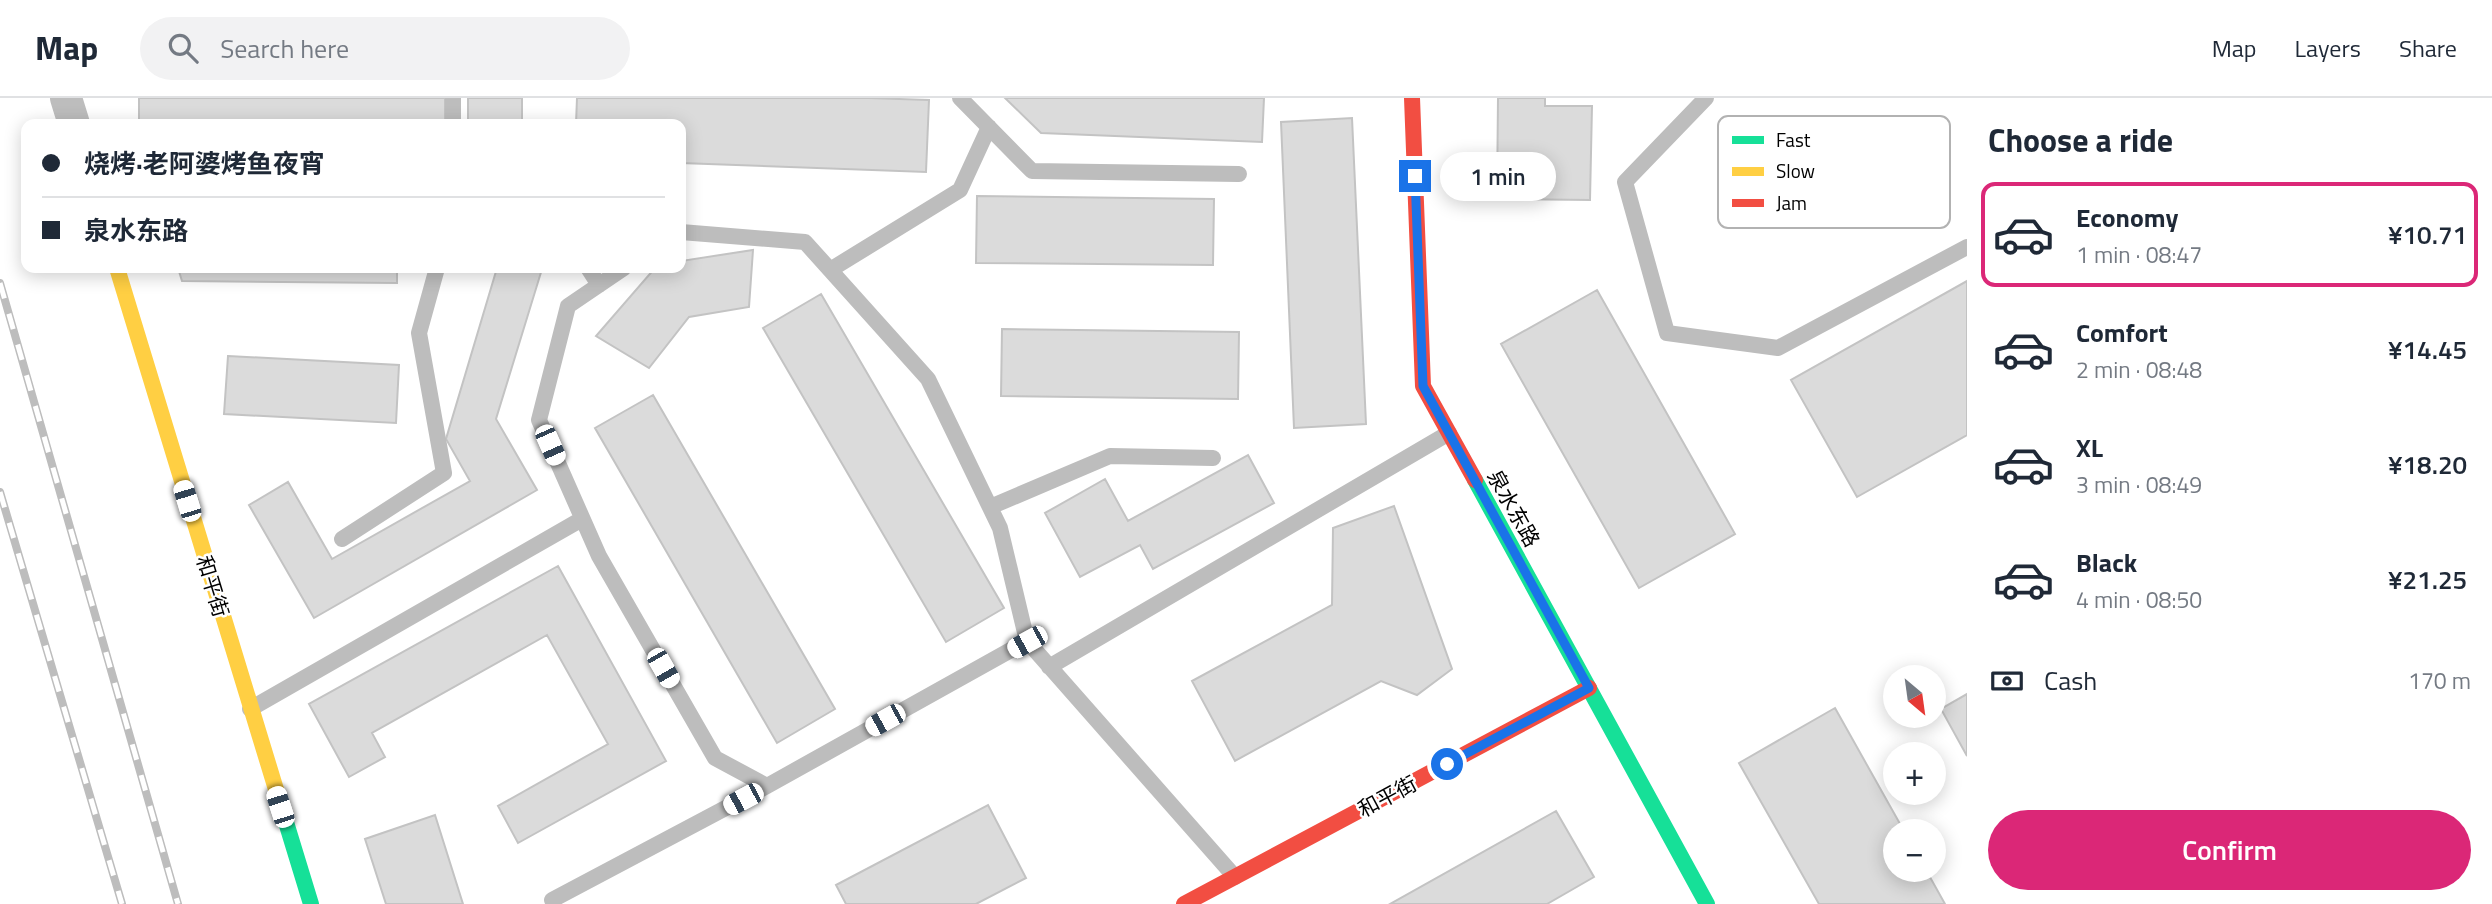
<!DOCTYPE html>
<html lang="en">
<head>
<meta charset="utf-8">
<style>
  body { margin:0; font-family:"Titillium Web","Noto Sans SC",sans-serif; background:#f2f2f3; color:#1f2937; height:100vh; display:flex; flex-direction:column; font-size:26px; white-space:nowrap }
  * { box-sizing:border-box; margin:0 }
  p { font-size:23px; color:#747a83 }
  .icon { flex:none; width:38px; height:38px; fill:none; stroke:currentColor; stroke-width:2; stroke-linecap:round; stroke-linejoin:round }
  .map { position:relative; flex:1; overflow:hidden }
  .drawer { display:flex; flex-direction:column; background:#fff; width:525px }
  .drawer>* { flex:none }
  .top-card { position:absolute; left:21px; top:21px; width:665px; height:154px; border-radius:14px; box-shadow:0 4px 18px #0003; display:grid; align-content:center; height:154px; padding:0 21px; background:#fff }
  .needle { width:46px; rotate:151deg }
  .tools { position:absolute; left:1883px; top:567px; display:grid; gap:14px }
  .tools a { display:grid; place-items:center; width:63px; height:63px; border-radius:50%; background:#fff; box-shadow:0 4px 18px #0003; font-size:35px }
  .end { position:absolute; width:32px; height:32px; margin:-16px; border:9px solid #1a73e8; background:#fff; box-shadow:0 0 0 4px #fff }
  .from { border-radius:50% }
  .bubble { position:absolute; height:49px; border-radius:24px; background:#fff; box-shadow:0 4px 18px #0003; font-size:23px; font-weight:600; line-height:49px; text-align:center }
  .car { position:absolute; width:21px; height:42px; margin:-21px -10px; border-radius:9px; box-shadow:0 0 5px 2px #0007; background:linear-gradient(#fff 24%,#345 0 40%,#fff 0 76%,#345 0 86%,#fff 0) }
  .top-card b { display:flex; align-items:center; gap:24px; height:66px; font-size:26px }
  .top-card b+b { border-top:2px solid #e0e1e3 }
  .top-card i { width:18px; height:18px; background:#1f2937 }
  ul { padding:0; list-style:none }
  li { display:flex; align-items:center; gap:21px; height:105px; margin:0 14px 10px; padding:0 7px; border:4px solid transparent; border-radius:14px }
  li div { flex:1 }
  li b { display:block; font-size:26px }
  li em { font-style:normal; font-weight:600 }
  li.active { border-color:#db2777 }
  li>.icon { width:63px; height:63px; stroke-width:1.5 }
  h2 { padding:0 21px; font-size:32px; line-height:84px }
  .pay { display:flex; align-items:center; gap:18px; height:77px; padding:0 21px; font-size:26px }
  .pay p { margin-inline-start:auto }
  .primary-button { display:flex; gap:14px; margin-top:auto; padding:14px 21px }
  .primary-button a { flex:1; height:80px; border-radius:42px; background:#db2777; color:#fff; font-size:28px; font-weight:600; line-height:80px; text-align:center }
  header { display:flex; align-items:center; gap:42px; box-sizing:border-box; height:98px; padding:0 35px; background:#fff; border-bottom:2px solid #e0e1e3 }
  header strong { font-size:33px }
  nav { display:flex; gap:38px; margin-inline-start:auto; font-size:24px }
  .search { width:490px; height:63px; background:#f2f2f3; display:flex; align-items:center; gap:18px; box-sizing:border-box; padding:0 24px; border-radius:38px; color:#747a83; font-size:26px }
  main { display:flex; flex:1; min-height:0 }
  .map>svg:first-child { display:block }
</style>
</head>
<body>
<header>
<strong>Map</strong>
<div class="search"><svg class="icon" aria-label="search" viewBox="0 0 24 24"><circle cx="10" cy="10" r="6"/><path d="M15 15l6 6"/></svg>Search here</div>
<nav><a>Map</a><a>Layers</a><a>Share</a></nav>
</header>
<main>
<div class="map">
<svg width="1967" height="806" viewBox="0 0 1967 806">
  <rect width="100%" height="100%" fill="#fff"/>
  <path fill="#dbdbdb" stroke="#c3c3c3" stroke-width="2" d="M139 0H445V26H139Z
    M468 0H522V26H468Z
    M577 0H869L929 2 926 74 681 65V26H576Z
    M1005 0H1264L1262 44 1041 35Z
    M1498 0H1545V8H1592L1590 102 1497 101Z
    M1352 20 1366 326 1294 330 1281 24Z
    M977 98 1214 101 1213 167 976 165Z
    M753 152 749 209 689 219 649 270 596 238 655 170H681V163Z
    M178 170H397V185L182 183Z
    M497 170 542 171 496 321 537 392 314 520 249 407 288 384 332 461 470 383 446 341Z
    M1967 183V337L1857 399 1791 282Z
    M1597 192 1735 436 1639 490 1501 246Z
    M821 196 1004 510 946 544 763 230Z
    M1002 231 1239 234 1238 301 1001 298Z
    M228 258 399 267 396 325 224 316Z
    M653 297 835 611 777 645 595 330Z
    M1248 357 1274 405 1153 471 1140 447 1080 479 1045 415 1105 381 1128 423Z
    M1394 408 1452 571 1417 597 1381 583 1235 663 1192 583 1332 507 1333 430Z
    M558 468 666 663 518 745 498 708 608 646 547 537 372 635 385 659 349 679 309 606Z
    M1967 596V658L1941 611Z
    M1835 610 1904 733H1895V772H1926L1945 806H1819L1739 665Z
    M988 707 1026 780 976 806H846L836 787Z
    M1556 713 1594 779 1547 806H1390Z
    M435 717 463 806H386L365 741Z"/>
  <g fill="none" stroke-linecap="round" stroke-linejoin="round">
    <path stroke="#bdbdbd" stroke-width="16" d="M453 0V26
      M960 0 1032 73 1239 76
      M1706 0 1625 84 1667 235 1778 250 1967 149
      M681 134 805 144 928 281 1000 430 1027 543 1235 779
      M588 170 599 187
      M624 170 568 208 539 322 599 458 715 660 767 688
      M830 172 960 92 989 29
      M990 409 1110 358 1213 360
      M342 441 444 375 419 235 437 170
      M1049 569 1449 335
      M250 611 582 421
      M552 802 767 688 1027 543"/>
    <path stroke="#bdbdbd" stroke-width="32" d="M66 0 74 26"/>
    <path stroke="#16e098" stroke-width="16" d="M1475 382 1707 806
      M278 698 311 806"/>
    <path stroke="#ffcf43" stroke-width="16" d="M117 170 278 698"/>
    <path stroke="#f24e42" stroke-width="16" d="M1412 0 1423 288 1475 382
      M1184 806 1589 590"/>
    <g stroke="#bdbdbd" stroke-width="8">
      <path id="rail" d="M0 185 178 806
        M0 394 122 806"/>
    </g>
    <use href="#rail" stroke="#fff" stroke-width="5" stroke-dasharray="16" stroke-linecap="butt"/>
  </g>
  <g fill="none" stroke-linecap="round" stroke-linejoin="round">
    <path stroke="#1a73e8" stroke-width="9" d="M1415 78 1423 288 1589 590 1447 666"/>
  </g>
  <g text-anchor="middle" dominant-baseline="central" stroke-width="5" stroke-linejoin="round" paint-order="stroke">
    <g font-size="21" fill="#000" stroke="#fff">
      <text transform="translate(1514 410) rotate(61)">泉水东路</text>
      <text transform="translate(213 488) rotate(73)">和平街</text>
      <text transform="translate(1387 698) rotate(-28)">和平街</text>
    </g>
  </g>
  <rect x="1718" y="18" width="232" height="112" rx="10" fill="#fff" stroke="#b2b2b2" stroke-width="2"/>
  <rect x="1732" y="38" width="32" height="8" fill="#16e098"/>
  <rect x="1732" y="69" width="32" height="9" fill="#ffcf43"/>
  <rect x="1732" y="101" width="32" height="8" fill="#f24e42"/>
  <g font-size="19" fill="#000">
    <text x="1776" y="49">Fast</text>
    <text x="1776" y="80">Slow</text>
    <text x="1776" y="112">Jam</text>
  </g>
</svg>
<div class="tools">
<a><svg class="needle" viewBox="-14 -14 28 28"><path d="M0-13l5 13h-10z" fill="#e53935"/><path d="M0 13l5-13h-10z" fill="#747a83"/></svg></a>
<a>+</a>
<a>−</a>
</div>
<i class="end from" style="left:1447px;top:666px"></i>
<i class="end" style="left:1415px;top:78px"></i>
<div class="bubble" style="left:1440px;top:54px;width:116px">1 min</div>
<i class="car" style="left:550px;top:347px;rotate:156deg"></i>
<i class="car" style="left:187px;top:403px;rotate:343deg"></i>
<i class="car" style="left:1027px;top:544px;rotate:241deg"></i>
<i class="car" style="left:663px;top:570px;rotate:150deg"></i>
<i class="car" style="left:885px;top:622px;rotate:241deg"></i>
<i class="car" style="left:743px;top:701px;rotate:242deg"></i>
<i class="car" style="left:280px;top:709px;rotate:342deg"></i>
<div class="top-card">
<b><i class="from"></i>烧烤·老阿婆烤鱼夜宵</b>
<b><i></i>泉水东路</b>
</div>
</div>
<section class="drawer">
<h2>Choose a ride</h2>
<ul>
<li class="active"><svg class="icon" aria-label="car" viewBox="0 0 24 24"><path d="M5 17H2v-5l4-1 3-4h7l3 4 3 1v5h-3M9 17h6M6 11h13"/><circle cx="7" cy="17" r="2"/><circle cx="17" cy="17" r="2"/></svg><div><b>Economy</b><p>1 min · 08:47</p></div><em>¥10.71</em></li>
<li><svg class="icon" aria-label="car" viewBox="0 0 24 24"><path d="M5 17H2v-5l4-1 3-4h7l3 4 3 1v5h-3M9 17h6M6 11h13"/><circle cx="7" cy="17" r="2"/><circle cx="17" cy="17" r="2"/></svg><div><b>Comfort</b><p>2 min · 08:48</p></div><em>¥14.45</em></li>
<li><svg class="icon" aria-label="car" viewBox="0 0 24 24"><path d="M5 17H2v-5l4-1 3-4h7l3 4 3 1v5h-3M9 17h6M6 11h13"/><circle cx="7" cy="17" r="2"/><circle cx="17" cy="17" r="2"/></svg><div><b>XL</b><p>3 min · 08:49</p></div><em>¥18.20</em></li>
<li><svg class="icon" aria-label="car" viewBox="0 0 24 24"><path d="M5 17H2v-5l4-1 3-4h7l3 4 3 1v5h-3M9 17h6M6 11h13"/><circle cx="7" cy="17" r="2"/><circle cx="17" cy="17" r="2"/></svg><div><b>Black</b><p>4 min · 08:50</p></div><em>¥21.25</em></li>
</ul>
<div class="pay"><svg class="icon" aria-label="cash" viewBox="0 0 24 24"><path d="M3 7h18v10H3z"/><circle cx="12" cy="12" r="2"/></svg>Cash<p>170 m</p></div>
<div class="primary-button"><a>Confirm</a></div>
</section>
</main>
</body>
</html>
